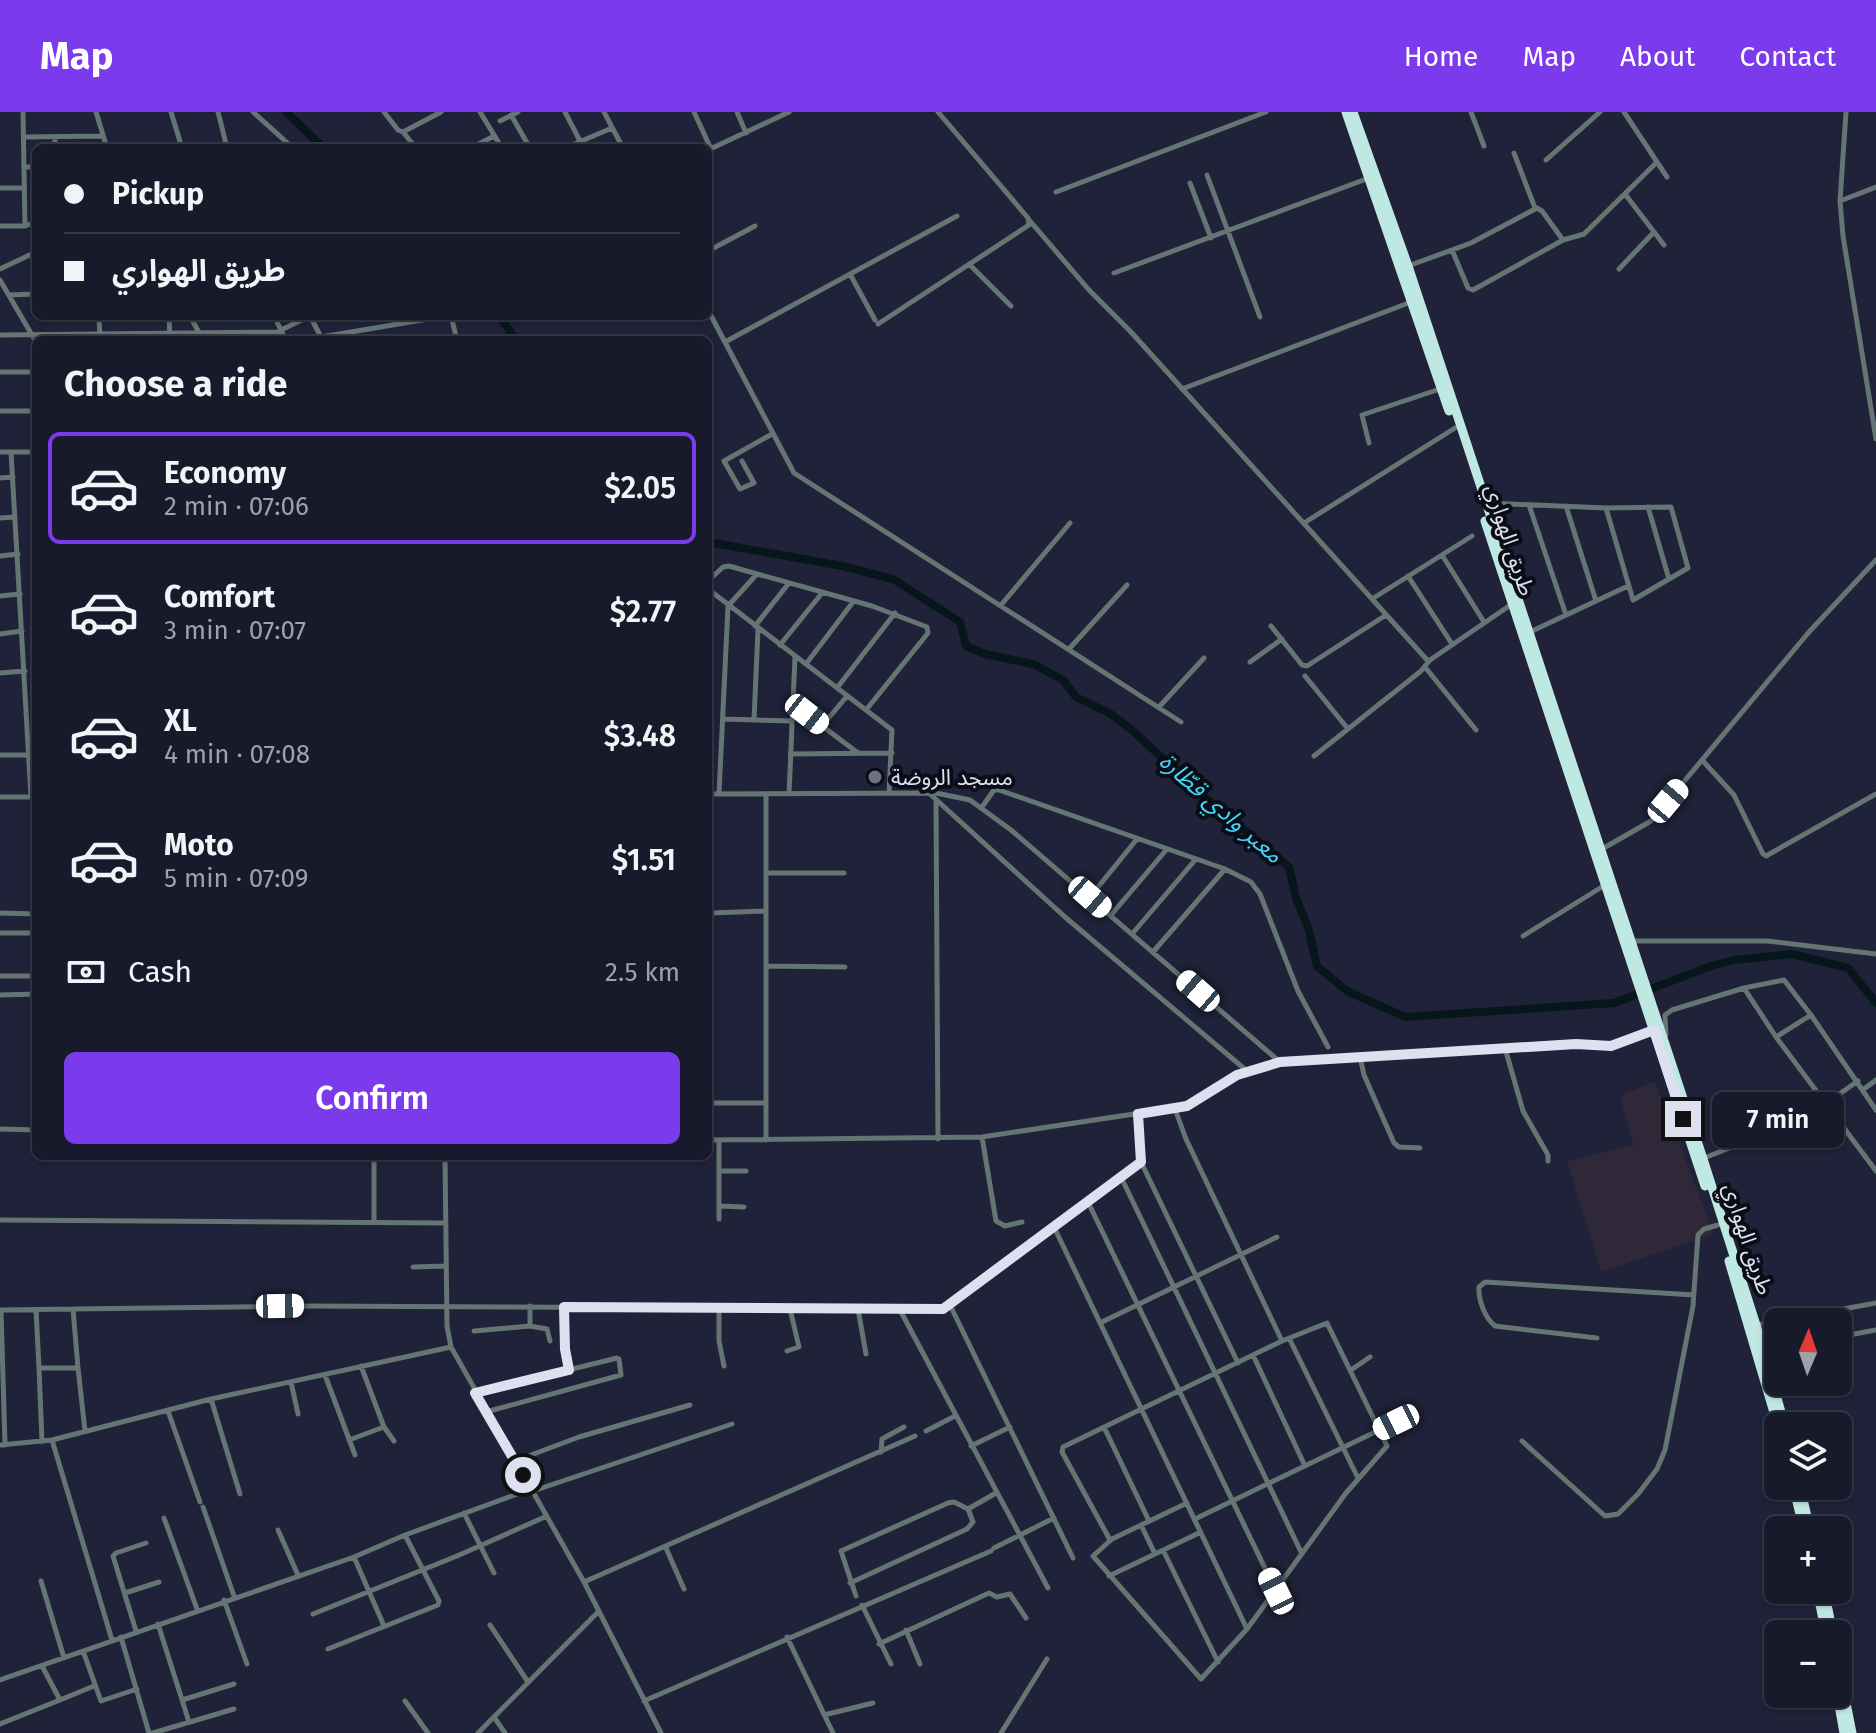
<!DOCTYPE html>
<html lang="en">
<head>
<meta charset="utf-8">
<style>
  body { margin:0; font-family:"Fira Sans","Noto Sans Arabic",sans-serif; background:#202332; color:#f1f3f6; height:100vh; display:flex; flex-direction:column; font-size:30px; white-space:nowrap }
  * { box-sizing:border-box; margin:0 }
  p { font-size:26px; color:#9ea1a8 }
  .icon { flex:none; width:44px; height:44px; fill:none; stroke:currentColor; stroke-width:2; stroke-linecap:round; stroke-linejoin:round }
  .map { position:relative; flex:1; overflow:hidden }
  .panel { position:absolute; left:32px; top:224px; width:680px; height:824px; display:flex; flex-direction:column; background:#171a2a; border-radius:12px; box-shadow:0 2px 6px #0004,0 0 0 2px #363847 }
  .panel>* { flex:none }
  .top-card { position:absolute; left:32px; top:32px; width:680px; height:176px; border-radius:12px; box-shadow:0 2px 6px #0004,0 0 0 2px #363847; display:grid; align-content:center; height:176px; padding:0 32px; background:#171a2a }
  .needle { width:52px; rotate:2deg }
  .fabs { position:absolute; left:1764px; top:1196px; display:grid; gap:16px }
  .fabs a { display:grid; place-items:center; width:88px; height:88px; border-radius:12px; background:#171a2a; box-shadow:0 2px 6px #0004,0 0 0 2px #363847; font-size:40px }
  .end { position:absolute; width:36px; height:36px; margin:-18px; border:10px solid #dee0f0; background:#111; box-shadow:0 0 0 4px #111 }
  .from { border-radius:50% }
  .bubble { position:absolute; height:56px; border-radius:12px; background:#171a2a; box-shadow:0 2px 6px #0004,0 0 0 2px #363847; font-size:26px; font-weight:600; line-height:56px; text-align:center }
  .car { position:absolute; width:24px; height:48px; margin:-24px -12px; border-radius:10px; box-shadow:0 0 6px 2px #0007; background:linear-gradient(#fff 24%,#345 0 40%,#fff 0 76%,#345 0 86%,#fff 0) }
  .top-card b { display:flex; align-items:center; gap:28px; height:76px; font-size:30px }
  .top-card b+b { border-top:2px solid #363847 }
  .top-card i { width:20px; height:20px; background:#f1f3f6 }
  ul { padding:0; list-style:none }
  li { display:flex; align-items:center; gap:24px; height:112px; margin:0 16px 12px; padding:0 16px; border:4px solid transparent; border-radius:12px }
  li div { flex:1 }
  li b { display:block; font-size:30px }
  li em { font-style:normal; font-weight:600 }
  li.current { border-color:#7c3aed }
  li>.icon { width:72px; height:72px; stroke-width:1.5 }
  h2 { padding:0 32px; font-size:36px; line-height:96px }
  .pay { display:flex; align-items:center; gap:20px; height:88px; padding:0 32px; font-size:30px }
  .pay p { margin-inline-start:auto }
  .primary-button { display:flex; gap:16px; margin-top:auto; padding:16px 32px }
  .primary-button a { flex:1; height:92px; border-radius:12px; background:#7c3aed; color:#fff; font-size:32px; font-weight:600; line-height:92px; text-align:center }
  header { display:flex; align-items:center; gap:48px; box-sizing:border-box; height:112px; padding:0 40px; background:#7c3aed; color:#fff }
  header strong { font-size:38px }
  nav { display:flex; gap:44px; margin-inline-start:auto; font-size:28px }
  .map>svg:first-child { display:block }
</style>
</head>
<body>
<header>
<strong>Map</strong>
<nav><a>Home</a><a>Map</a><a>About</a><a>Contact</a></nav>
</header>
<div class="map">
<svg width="1876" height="1621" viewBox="0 0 1876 1621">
  <rect width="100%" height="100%" fill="#1f2238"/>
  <path fill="#2e2838" d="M1655 969 1714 1122 1601 1160 1567 1049 1633 1033 1620 984Z"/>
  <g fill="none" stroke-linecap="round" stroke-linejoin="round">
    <path stroke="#06171c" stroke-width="8" d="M286 0 324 36
      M499 204 516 228
      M708 430 842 454 893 467 960 510 966 534 985 542 1033 552 1063 568 1076 585 1111 602 1133 619 1205 685 1289 755 1296 786 1308 815 1317 854 1347 879 1405 905 1614 891 1711 854 1734 848 1792 842 1848 856 1876 891"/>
    <path stroke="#657573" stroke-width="5" d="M23 0 25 114
      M96 0 107 36
      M171 0 182 36
      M218 0 227 36
      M253 0 293 36
      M384 0 398 18 403 20 441 0
      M480 0 502 36
      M565 0 580 29
      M604 0 623 36
      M694 0 711 37
      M737 0 746 21
      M1471 0 1484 34
      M1624 0 1667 65
      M1846 0 1840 89 1843 124 1876 327
      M511 3 530 36
      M500 9 518 0
      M403 20 416 36
      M24 25 103 24
      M55 25V36
      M471 36 494 24
      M565 36 612 16
      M708 38 789 0
      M1514 41 1535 96
      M1546 48 1600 0
      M24 55H36
      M1207 63 1260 205
      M1190 71 1211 126
      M0 76H24
      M1056 80 1266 0
      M1625 82 1664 133
      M1840 89 1876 75
      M1030 109 1089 178 1131 220 1428 549
      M0 114H25L36 110
      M1452 138 1468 176 1473 178 1563 128
      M708 139 755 114
      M970 153 1011 194
      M1408 154 1471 131 1537 96 1542 99 1563 128 1584 122 1657 50
      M0 157 36 140
      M1619 157 1654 120
      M1114 161 1369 66
      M850 162 875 208
      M0 168 36 230
      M9 183 36 182
      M708 198 794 361 1181 610
      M99 204 100 228
      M169 204 170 228
      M190 204 203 228
      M274 204 286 228
      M451 204 457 228
      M878 212 1029 113 1028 106 938 0
      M281 218 310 204 322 227
      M351 220 355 228
      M0 223 282 220
      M321 225 446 204
      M725 230 957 104
      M0 260H36
      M1182 277 1411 190
      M0 299H36
      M1369 331 1362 303 1440 277
      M0 340H35
      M11 340 31 685
      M33 340 36 376
      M742 349 754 371 740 377 724 349 772 322
      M0 366 13 365
      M1487 391 1606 396 1671 395 1688 456 1633 488 1606 396
      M1529 393 1566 503
      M1566 394 1596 489
      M1648 395 1669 467
      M0 406 15 405
      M1304 411 1455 316
      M1442 443 1484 510
      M0 444 18 442
      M1408 464 1452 532
      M708 469 723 455 729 454 872 494 927 515 928 521 866 598
      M708 477 892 618 889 681
      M0 484 20 482
      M1372 487 1472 424
      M1001 493 1070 411
      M755 514 789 471
      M1271 514 1302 553 1307 554 1386 503
      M1530 520 1628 474
      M0 522 22 519
      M780 533 822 481
      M1069 537 1127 473
      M1250 550 1282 527
      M806 552 853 490
      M1425 555 1476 618
      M0 561 25 559
      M1305 564 1348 617
      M837 576 895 501
      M793 592 858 641
      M1159 595 1204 546
      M723 607 792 609
      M754 608 758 517
      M822 614 847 584
      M790 642 892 641
      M0 643H36
      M1314 644 1421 559 1430 548 1512 492
      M1702 648 1734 683 1763 742 1766 744 1876 682
      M708 682 936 681 970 688 1011 718 1280 950 1576 932 1619 933 1653 919
      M719 682 728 494 757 462
      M789 682 795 545
      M930 682 1065 805 1247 959
      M0 685H31
      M36 685V726
      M936 689 938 1027
      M982 695 994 678H999L1225 757 1251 770 1260 782 1298 879 1328 935
      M1602 737 1651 709 1809 520 1876 448
      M766 761H844
      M1090 785 1137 727
      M0 801 36 802
      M1111 803 1167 737
      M0 821H36
      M1132 822 1196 747
      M1523 824 1605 773
      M711 829 709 805 712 801 766 799
      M1631 829H1767L1876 842
      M1153 840 1225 757
      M766 854 845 855
      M0 864H36
      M1744 876 1776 925 1876 1059
      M36 878V889
      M0 883 36 882
      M1666 923 1665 903 1672 898 1744 876 1784 868 1811 903 1876 998
      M1776 925 1811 903
      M1505 936 1523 999 1548 1043V1049
      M1360 945 1364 963 1394 1031 1399 1035 1420 1036
      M1864 977 1876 968
      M710 991V978
      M1825 992 1858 969
      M1175 997 1186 1027 1282 1229
      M0 1017 36 1018
      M982 1025 996 1109 1005 1114 1022 1110
      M708 1028 982 1025 1187 994 1237 963 1279 950
      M710 1028V991H766
      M766 1028V682
      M445 1044 447 1214 451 1235 584 1470 661 1621
      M1704 1046 1805 1006
      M1141 1050 1238 1251
      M720 1059H746
      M1121 1065 1302 1442
      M1088 1090 1276 1479
      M719 1094 744 1095
      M719 1107V1028
      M0 1108 446 1111
      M374 1110V1044
      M1054 1115 1247 1517
      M413 1155 446 1154
      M950 1193 1073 1446
      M564 1195 565 1237 569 1257
      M719 1196V1229L724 1254
      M858 1197 866 1242
      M0 1198 73 1197
      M1 1198 5 1333
      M36 1198 39 1256H78L73 1197 310 1194 943 1197 1141 1050 1138 1002
      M900 1198 1048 1476
      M1100 1211 1277 1125
      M1757 1213 1876 1191
      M530 1214 547 1217 550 1229
      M474 1219 530 1214V1194
      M1838 1225 1876 1218
      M1289 1226 1358 1366
      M1597 1226 1495 1214C1485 1206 1478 1188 1479 1175L1485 1170 1694 1183
      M787 1239 799 1235 790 1197
      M1764 1239 1778 1237
      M1253 1243 1305 1354
      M39 1256 42 1330
      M78 1256 85 1319
      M1351 1258 1370 1245
      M325 1263 355 1343
      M291 1270 298 1302
      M475 1281 617 1246 619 1247 621 1263 486 1300
      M211 1287 240 1382
      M168 1299 200 1390
      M384 1315 394 1329
      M1104 1315 1149 1409
      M926 1319 955 1304
      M52 1328 112 1528
      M349 1328 384 1315 361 1254
      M1522 1329 1605 1404 1618 1402 1638 1382 1657 1357 1665 1338 1693 1194 1698 1123 1704 1117 1718 1113
      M0 1333 52 1328 211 1287 451 1235
      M971 1334 1010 1315
      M881 1340 882 1327 904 1315
      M515 1349 579 1325 690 1293
      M533 1379 732 1312
      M203 1395 234 1484
      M464 1401 494 1461
      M164 1406 197 1497
      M1195 1407 1396 1310
      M1141 1413 1155 1442
      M278 1418 298 1463
      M1110 1428 1062 1340 1063 1335 1282 1229 1327 1211 1387 1334 1346 1381 1247 1517 1201 1567 1093 1444 1112 1427 1187 1391
      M666 1436 684 1477
      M994 1436 1054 1406
      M1163 1438 1218 1550
      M354 1445 384 1514
      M1109 1464 1201 1420
      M41 1469 64 1546
      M584 1470 915 1324
      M850 1471 967 1417 973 1410 968 1397
      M125 1481 159 1470
      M856 1484 841 1439 948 1391 954 1390 968 1397 996 1381
      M224 1488 247 1552
      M862 1493 891 1552
      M313 1502 457 1444 547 1404
      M158 1512 189 1610
      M490 1513 528 1570
      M906 1518 920 1552
      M136 1519 113 1444 116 1441 146 1431
      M121 1525 149 1621
      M787 1525 833 1621
      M879 1532 989 1481 997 1485 1010 1482 1026 1506
      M328 1537 438 1493 439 1489 405 1423
      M83 1539 101 1589 137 1577
      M42 1554 60 1588 94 1574
      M0 1568 354 1445 405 1423 531 1377
      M182 1588 234 1572
      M405 1589 428 1621
      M644 1589 991 1439
      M824 1603 873 1591
      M494 1605 505 1621
      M0 1612 60 1588
      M153 1621 234 1597
      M478 1621 598 1500
      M1001 1621 1047 1547"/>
    <path stroke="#c0e8e3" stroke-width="9" d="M1346 0 1449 299
      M1353 0 1408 154 1703 1047 1756 1213 1785 1314
      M1485 409 1705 1074
      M1729 1149 1778 1314
      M1793 1374 1804 1418
      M1800 1374 1810 1418
      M1817 1478 1826 1522
      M1824 1478 1833 1522
      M1838 1550 1852 1621
      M1837 1582 1844 1621"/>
  </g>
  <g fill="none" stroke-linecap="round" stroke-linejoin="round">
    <path stroke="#dee0f0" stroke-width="10" d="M523 1363 475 1281 569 1258 565 1237 564 1195 943 1197 1141 1050 1138 1002 1187 994 1237 963 1280 950 1576 932 1611 934 1654 918 1683 1007"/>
  </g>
  <circle fill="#6b7280" stroke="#0b0d16" stroke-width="3" cx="875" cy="665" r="8"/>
  <g text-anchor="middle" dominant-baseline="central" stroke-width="8" stroke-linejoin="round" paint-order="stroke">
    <g font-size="22" fill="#dee0f0" stroke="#0b0d16">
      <text transform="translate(1510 428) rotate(72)">طريق الهواري</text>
      <text transform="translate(1748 1127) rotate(72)">طريق الهواري</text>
    </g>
    <g font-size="22" fill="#dee0f0" stroke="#0b0d16" text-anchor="start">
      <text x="891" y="665">مسجد الروضة</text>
    </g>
    <g font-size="24" font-style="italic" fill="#44d4f4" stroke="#0b0d16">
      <text transform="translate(1221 696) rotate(41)">معبر وادي قطّارة</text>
    </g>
  </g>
</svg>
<div class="fabs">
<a><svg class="needle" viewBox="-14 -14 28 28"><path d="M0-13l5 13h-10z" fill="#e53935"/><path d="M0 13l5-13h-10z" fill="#9ea1a8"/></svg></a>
<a><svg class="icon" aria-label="layers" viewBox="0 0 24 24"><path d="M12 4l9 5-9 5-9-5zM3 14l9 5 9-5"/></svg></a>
<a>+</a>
<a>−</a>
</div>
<i class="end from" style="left:523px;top:1363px"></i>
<i class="end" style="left:1683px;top:1007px"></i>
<div class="bubble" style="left:1712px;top:980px;width:132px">7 min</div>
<i class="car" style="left:807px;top:602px;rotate:128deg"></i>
<i class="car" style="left:1668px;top:689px;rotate:40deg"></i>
<i class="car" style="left:1090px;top:785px;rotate:131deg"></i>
<i class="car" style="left:1198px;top:879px;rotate:311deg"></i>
<i class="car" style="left:280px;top:1194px;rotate:89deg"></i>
<i class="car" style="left:1396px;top:1310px;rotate:244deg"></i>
<i class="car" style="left:1276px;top:1479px;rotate:334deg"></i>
<div class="top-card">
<b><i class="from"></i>Pickup</b>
<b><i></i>طريق الهواري</b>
</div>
<section class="panel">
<h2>Choose a ride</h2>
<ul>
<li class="current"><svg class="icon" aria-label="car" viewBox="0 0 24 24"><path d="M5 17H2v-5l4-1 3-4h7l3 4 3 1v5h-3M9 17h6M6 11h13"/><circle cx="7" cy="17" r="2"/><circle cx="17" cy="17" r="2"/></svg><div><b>Economy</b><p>2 min · 07:06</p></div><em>$2.05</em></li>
<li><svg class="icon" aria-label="car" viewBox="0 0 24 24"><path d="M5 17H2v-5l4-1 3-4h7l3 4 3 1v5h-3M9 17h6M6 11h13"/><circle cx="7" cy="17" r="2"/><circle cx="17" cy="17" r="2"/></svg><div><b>Comfort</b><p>3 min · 07:07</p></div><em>$2.77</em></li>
<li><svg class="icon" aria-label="car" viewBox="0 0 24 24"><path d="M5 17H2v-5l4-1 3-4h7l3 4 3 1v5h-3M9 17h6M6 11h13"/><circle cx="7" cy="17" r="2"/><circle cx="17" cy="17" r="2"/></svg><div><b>XL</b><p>4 min · 07:08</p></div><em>$3.48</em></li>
<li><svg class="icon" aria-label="car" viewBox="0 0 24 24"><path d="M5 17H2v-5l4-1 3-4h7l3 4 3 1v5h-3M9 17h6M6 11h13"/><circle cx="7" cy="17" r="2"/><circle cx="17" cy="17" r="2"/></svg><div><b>Moto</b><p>5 min · 07:09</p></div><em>$1.51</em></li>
</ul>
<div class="pay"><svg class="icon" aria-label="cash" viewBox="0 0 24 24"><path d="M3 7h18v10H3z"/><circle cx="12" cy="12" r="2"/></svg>Cash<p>2.5 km</p></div>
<div class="primary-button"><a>Confirm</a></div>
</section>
</div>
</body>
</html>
